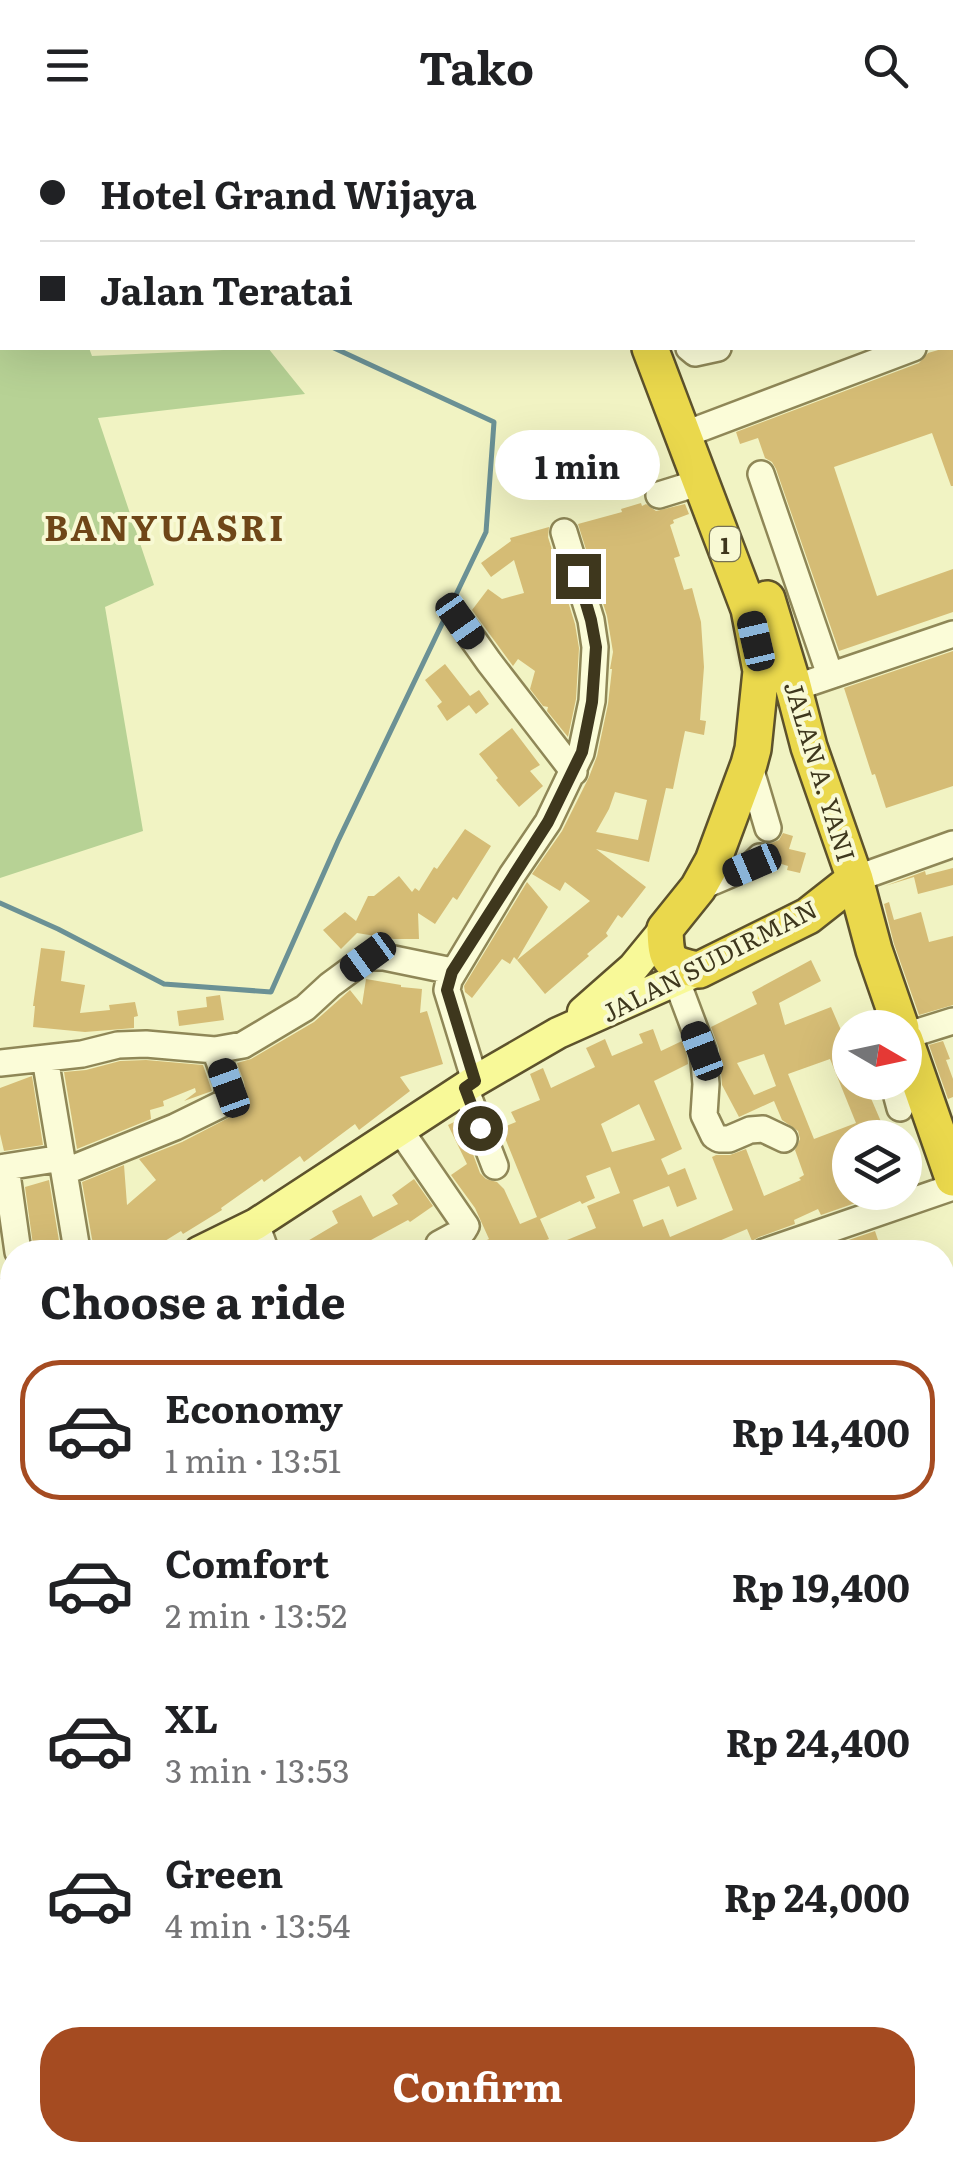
<!DOCTYPE html>
<html lang="en">
<head>
<meta charset="utf-8">
<style>
  body { margin:0; font-family:Literata,serif; background:#f6f6f6; color:#202124; height:100vh; display:flex; flex-direction:column; font-size:38px; white-space:nowrap }
  * { box-sizing:border-box; margin:0 }
  p { font-size:32px; color:#757577 }
  .icon { flex:none; width:55px; height:55px; fill:none; stroke:currentColor; stroke-width:2; stroke-linecap:round; stroke-linejoin:round }
  .map { position:relative; flex:1; overflow:hidden }
  .side { position:absolute; left:0px; top:1110px; width:955px; height:922px; display:flex; flex-direction:column; background:#fff; border-radius:40px 40px 0 0; box-shadow:0 10px 40px #0002 }
  .side>* { flex:none }
  .hud { position:absolute; left:0px; top:0px; width:955px; height:220px; box-shadow:0 10px 40px #0002; display:grid; align-content:center; height:220px; padding:0 40px; background:#fff }
  .needle { width:65px; rotate:99deg }
  .tools { position:absolute; left:832px; top:880px; display:grid; gap:20px }
  .tools a { display:grid; place-items:center; width:90px; height:90px; border-radius:50%; background:#fff; box-shadow:0 10px 40px #0002; font-size:50px }
  .end { position:absolute; width:45px; height:45px; margin:-22px; border:12px solid #3e371d; background:#fff; box-shadow:0 0 0 5px #fff }
  .from { border-radius:50% }
  .bubble { position:absolute; height:70px; border-radius:35px; background:#fff; box-shadow:0 10px 40px #0002; font-size:32px; font-weight:700; line-height:70px; text-align:center }
  .car { position:absolute; width:30px; height:60px; margin:-30px -15px; border-radius:12px; box-shadow:0 0 8px 2px #0007; background:linear-gradient(#222 24%,#8ab4d8 0 40%,#222 0 76%,#8ab4d8 0 86%,#222 0) }
  .hud b { display:flex; align-items:center; gap:35px; height:95px; font-size:38px }
  .hud b+b { border-top:2px solid #e0e0e0 }
  .hud i { width:25px; height:25px; background:#202124 }
  ul { padding:0; list-style:none }
  li { display:flex; align-items:center; gap:30px; height:140px; margin:0 20px 15px; padding:0 20px; border:5px solid transparent; border-radius:40px }
  li div { flex:1 }
  li b { display:block; font-size:38px }
  li em { font-style:normal; font-weight:700 }
  li.selected { border-color:#a54b21 }
  li>.icon { width:90px; height:90px; stroke-width:1.5 }
  h2 { padding:0 40px; font-size:45px; line-height:120px }
  .action { display:flex; gap:20px; margin-top:auto; padding:20px 40px }
  .action a { flex:1; height:115px; border-radius:40px; background:#a54b21; color:#fff; font-size:40px; font-weight:700; line-height:115px; text-align:center }
  header { display:flex; justify-content:space-between; align-items:center; height:130px; padding:0 40px; background:#fff; font-size:45px; font-weight:700 }
  .map>svg:first-child { display:block }
</style>
</head>
<body>
<header><svg class="icon" aria-label="menu" viewBox="0 0 24 24"><path d="M4 6h16M4 12h16M4 18h16"/></svg>Tako<svg class="icon" aria-label="search" viewBox="0 0 24 24"><circle cx="10" cy="10" r="6"/><path d="M15 15l6 6"/></svg></header>
<div class="map">
<svg width="953" height="2031" viewBox="0 0 953 2031">
  <rect width="100%" height="100%" fill="#f1f3c3"/>
  <path fill="#b7d295" d="M0 0H34V2H2V218H89L92 226 268 218 305 264 98 288 154 455 105 477 143 701 0 748Z"/>
  <g fill="none" stroke-linecap="round" stroke-linejoin="round">
    <path stroke="#6b9195" stroke-width="5" d="M394 2 396 0
      M0 773 58 799 164 854 271 862 338 711 486 402 494 292 334 218"/>
  </g>
  <path fill="#d5bc75" fill-rule="evenodd" d="M945 218H953V356H951L932 303 834 337 877 466 953 439V482L839 521 776 339 772 332 765 328 758 308 740 314 736 302 919 233 928 223Z
    M641 373 642 376 646 374 656 381 685 374 689 384 673 390 674 393 670 395 680 426 674 428 684 460 692 458 701 492 704 537 700 590 706 591 704 605 685 601 673 659 666 658 649 732 596 719 646 757 622 788 618 785 606 803 608 806 587 824 589 826 545 864 517 830 590 771 565 752 560 761 532 744 562 701 589 647 597 626 608 574 612 539H610L613 522 607 486 578 394 622 382 621 379ZM615 662 647 670 638 710 596 702 609 679Z
    M549 397 548 407 575 494 579 518 576 569 568 607 547 581 548 577 543 576 530 559 535 541 518 529 513 536 472 480 488 459 502 469 524 463 514 430 491 447 481 433 511 411 510 408Z
    M953 521V656L886 678 875 644 872 645 844 558Z
    M445 534 470 566 479 560 489 574 476 584 469 575 447 591 437 576 442 572 425 550Z
    M512 598 540 635 530 641 543 656 519 677 496 650 498 648 479 624Z
    M465 699 491 716 457 770 453 767 435 794 418 783 419 809H394L357 803 341 819 323 800 345 782 356 791 368 766H374L399 746 412 762 415 758 419 761 434 737 437 739Z
    M783 703 793 706 789 719 806 723 800 743 787 740 788 736 775 732V722L769 714 779 710Z
    M953 738V755L918 764 914 747 885 756 925 741 926 745Z
    M527 752 548 777 517 830 514 827 510 834 502 829 472 868 465 862 464 856Z
    M889 772 894 790 921 782 929 812 953 806V875L919 885 894 814 884 774Z
    M41 818 65 821 61 851 85 855 80 883 110 880 109 875 135 872 138 886 134 887V898L85 902 33 897 35 876H33Z
    M811 830 821 851 779 873 785 895 831 877 850 921V952H864L888 1008H850V1020L833 1027 846 1051 850 1049V1062H887L821 1085 818 1079 794 1090 795 1094 759 1107 752 1111 747 1099 698 1120 694 1111 667 1122H538L596 1098 587 1076 620 1063 610 1037 586 1046 595 1068 582 1074 580 1071 540 1089 549 1109 516 1122H462L489 1109 475 1078 451 1045 467 1034 448 995 460 989 480 1043 486 1049 497 1052 504 1059 520 1094 537 1087 501 998 516 992 511 982 540 970 530 944 543 938 551 958 595 937 586 918 605 909 612 926 643 913 639 904 653 899 661 921 682 911 687 925 688 934 654 951 682 1019 661 1029 668 1045 685 1038 697 1069 677 1077 669 1056 633 1070 643 1097 663 1089 670 1107 733 1080 712 1027 716 1025H730L746 1019 764 1066 801 1050 799 1048 804 1045 795 1020 800 1009 798 1001 782 990 774 971 739 987 722 955 719 919 711 897 757 874 752 862ZM764 924 776 956 754 965 737 933ZM830 929 856 993 814 1009 788 944ZM639 974 655 1010 612 1022 601 994Z
    M366 849 401 855V857L422 859 420 883 427 881 443 934 400 947 410 961 359 1000 355 994 304 1032 300 1026 264 1052 262 1049 221 1078 222 1080 183 1104 181 1101 152 1119 146 1110 127 1122H96L92 1109 82 1052 124 1035 127 1075 156 1050 139 1029 182 1012 238 983 243 972 247 971 244 952 237 933 251 929 314 892 350 860 362 875Z
    M220 865 224 890 179 896 177 881 207 877 206 867Z
    M943 911 950 929 946 930 953 949V967L948 969 929 915Z
    M146 930 203 935 212 961 184 971 196 962 195 958 163 971 164 976 150 980 151 989 77 1019 64 942 86 940 120 931Z
    M32 946 43 1015 4 1021 0 1004V958Z
    M414 1049 433 1076 410 1092 408 1090 371 1110 378 1122H289L338 1093 332 1081 361 1065 373 1087 398 1074 392 1065Z
    M49 1050 60 1117 34 1122 25 1057Z
    M875 1101 882 1122H837L834 1115Z
    M0 1316 12 1341V1437L0 1444Z
    M12 1605V1693L0 1672V1669L8 1664 0 1649V1641L9 1636 0 1620V1613Z
    M12 1909V2031H0V2014L6 2012 0 1997V1914Z"/>
  <g fill="none" stroke-linecap="round" stroke-linejoin="round">
    <g stroke="#8f8757" stroke-width="30">
      <path id="minor" d="M112 0V2
        M173 2 180 0
        M943 2 947 0
        M952 157 953 158
        M952 202H953
        M689 218 695 223 718 218
        M683 305 913 218
        M761 344 830 545
        M659 365 701 352
        M460 491 489 532 574 642
        M794 558 953 504
        M749 634 768 698
        M855 749 953 714
        M698 758 752 735 760 727
        M676 849 703 921 706 954 704 985 714 1006 719 1009H729L750 1000 763 999 784 1009
        M905 906 953 891
        M45 928 76 1114 80 1122
        M0 933 82 924 118 915 146 914 215 920 243 915 305 878 330 855 368 827H384L452 841
        M475 951 447 860 449 850 512 745 548 692 581 623 592 571 595 517 591 490 564 402
        M893 952 900 978
        M465 958 495 1036
        M400 1000 466 1096 463 1101 439 1114
        M6 1037 18 1122
        M0 1038 62 1028
        M64 1042 175 997 226 972 229 958 215 920
        M256 1094 266 1122
        M764 1122 953 1057
        M0 1164 12 1160
        M0 1212 12 1245
        M942 1242 953 1238
        M942 1411 953 1440
        M0 1568 9 1520 12 1513
        M942 1669 953 1663
        M942 1700 953 1693
        M0 1705 12 1743
        M942 1878 953 1874
        M0 1898 12 1890
        M705 2020 709 2031
        M932 2020 935 2031
        M89 2031 110 2020
        M159 2031 178 2020
        M362 2031 380 2020
        M414 2031 431 2020"/>
    </g>
    <g stroke="#5d522c" stroke-width="35">
      <path id="major" d="M583 882 633 838 665 799
        M199 1122 256 1094 475 951 558 903 699 840
        M0 1207 12 1203"/>
    </g>
    <g stroke="#5d522c" stroke-width="40">
      <path id="highway" d="M571 0 572 2
        M650 218 749 479 761 541 753 619 749 634 713 731 698 758 665 799C666 831 668 834 699 840L808 786 855 749
        M767 469 791 548 809 617 855 749 874 820 901 898
        M905 910 953 1048"/>
    </g>
    <use href="#minor" stroke="#fbfcd8" stroke-width="25"/>
    <use href="#major" stroke="#f8f998" stroke-width="30"/>
    <use href="#highway" stroke="#ead84c" stroke-width="35"/>
  </g>
  <g fill="none" stroke-linecap="round" stroke-linejoin="round">
    <path stroke="#3e371d" stroke-width="12" d="M480 998 465 958 475 951 447 860 452 842 548 692 582 622 592 572 596 517 591 490 578 446"/>
  </g>
  <g text-anchor="middle" dominant-baseline="central" stroke-width="8" stroke-linejoin="round" paint-order="stroke">
    <rect fill="#f8f9d4" stroke="#767154" stroke-width="2.5" x="710" y="397" width="30" height="34" rx="8"/>
    <g font-size="22" font-weight="bold" fill="#3e371d">
      <text x="725" y="414">1</text>
    </g>
    <g font-size="25" fill="#3e371d" stroke="#f8f9d4">
      <text transform="translate(821 641) rotate(73)">JALAN A. YANI</text>
      <text transform="translate(709 830) rotate(-27)">JALAN SUDIRMAN</text>
    </g>
    <g font-size="35" font-weight="bold" letter-spacing="2.5" fill="#6f4618" stroke="#f8f9d4">
      <text x="165" y="396">BANYUASRI</text>
    </g>
  </g>
</svg>
<div class="tools">
<a><svg class="needle" viewBox="-14 -14 28 28"><path d="M0-13l5 13h-10z" fill="#e53935"/><path d="M0 13l5-13h-10z" fill="#757577"/></svg></a>
<a><svg class="icon" aria-label="layers" viewBox="0 0 24 24"><path d="M12 4l9 5-9 5-9-5zM3 14l9 5 9-5"/></svg></a>
</div>
<i class="end from" style="left:480px;top:998px"></i>
<i class="end" style="left:578px;top:446px"></i>
<div class="bubble" style="left:495px;top:300px;width:165px">1 min</div>
<i class="car" style="left:460px;top:491px;rotate:145deg"></i>
<i class="car" style="left:756px;top:511px;rotate:347deg"></i>
<i class="car" style="left:752px;top:735px;rotate:247deg"></i>
<i class="car" style="left:368px;top:827px;rotate:234deg"></i>
<i class="car" style="left:702px;top:921px;rotate:339deg"></i>
<i class="car" style="left:229px;top:958px;rotate:340deg"></i>
<div class="hud">
<b><i class="from"></i>Hotel Grand Wijaya</b>
<b><i></i>Jalan Teratai</b>
</div>
<section class="side">
<h2>Choose a ride</h2>
<ul>
<li class="selected"><svg class="icon" aria-label="car" viewBox="0 0 24 24"><path d="M5 17H2v-5l4-1 3-4h7l3 4 3 1v5h-3M9 17h6M6 11h13"/><circle cx="7" cy="17" r="2"/><circle cx="17" cy="17" r="2"/></svg><div><b>Economy</b><p>1 min · 13:51</p></div><em>Rp 14,400</em></li>
<li><svg class="icon" aria-label="car" viewBox="0 0 24 24"><path d="M5 17H2v-5l4-1 3-4h7l3 4 3 1v5h-3M9 17h6M6 11h13"/><circle cx="7" cy="17" r="2"/><circle cx="17" cy="17" r="2"/></svg><div><b>Comfort</b><p>2 min · 13:52</p></div><em>Rp 19,400</em></li>
<li><svg class="icon" aria-label="car" viewBox="0 0 24 24"><path d="M5 17H2v-5l4-1 3-4h7l3 4 3 1v5h-3M9 17h6M6 11h13"/><circle cx="7" cy="17" r="2"/><circle cx="17" cy="17" r="2"/></svg><div><b>XL</b><p>3 min · 13:53</p></div><em>Rp 24,400</em></li>
<li><svg class="icon" aria-label="car" viewBox="0 0 24 24"><path d="M5 17H2v-5l4-1 3-4h7l3 4 3 1v5h-3M9 17h6M6 11h13"/><circle cx="7" cy="17" r="2"/><circle cx="17" cy="17" r="2"/></svg><div><b>Green</b><p>4 min · 13:54</p></div><em>Rp 24,000</em></li>
</ul>
<div class="action"><a>Confirm</a></div>
</section>
</div>
</body>
</html>
